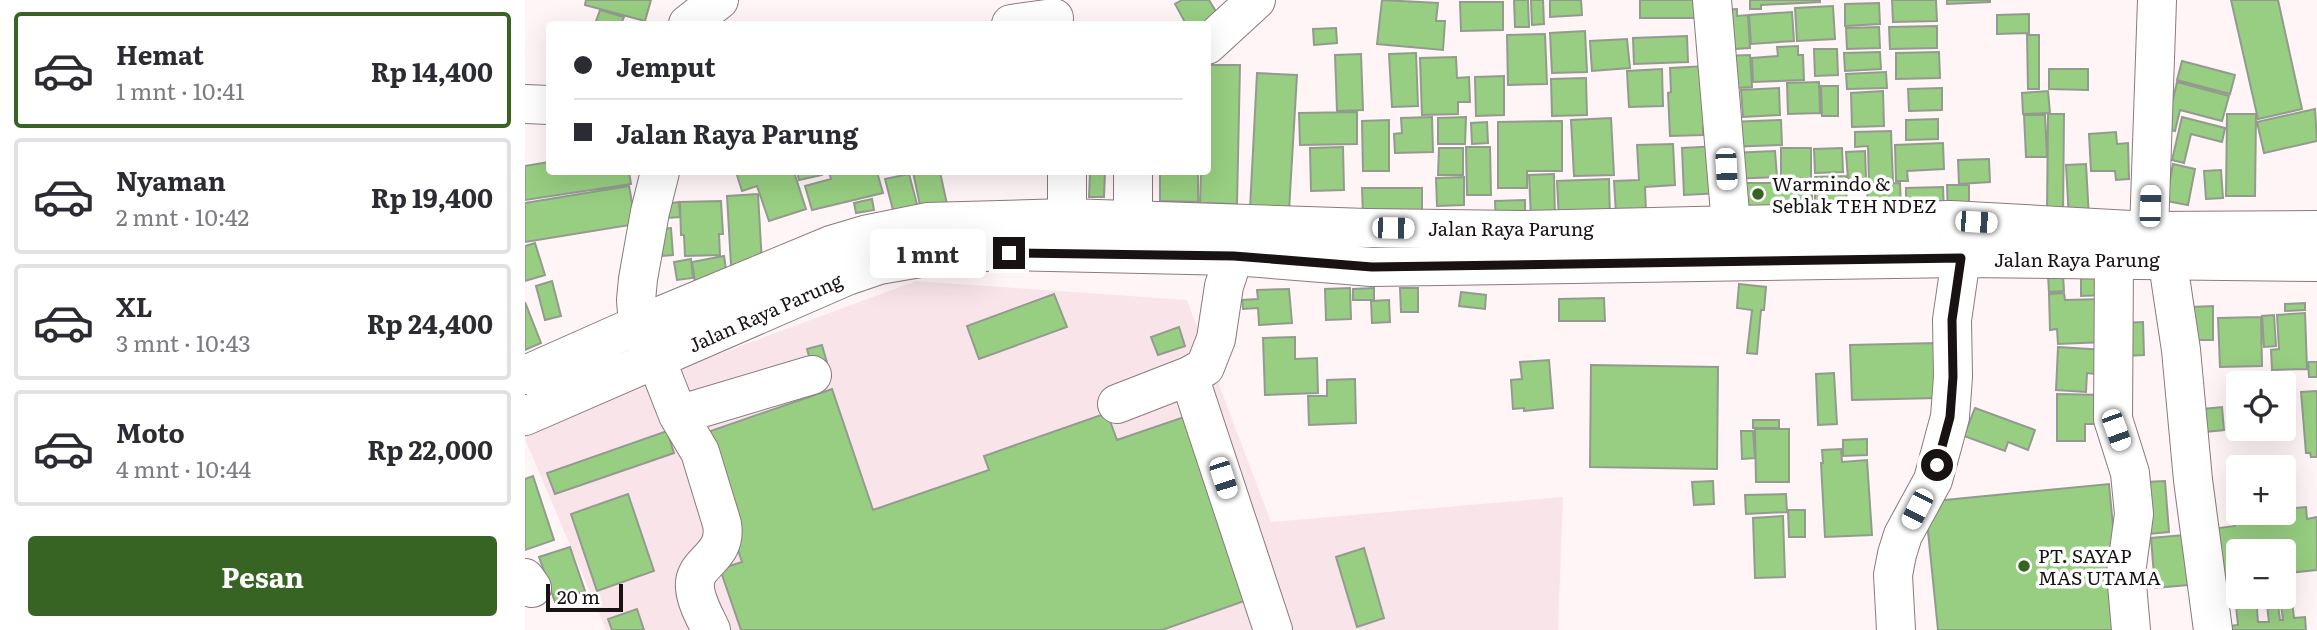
<!DOCTYPE html>
<html lang="id">
<head>
<meta charset="utf-8">
<style>
  body { margin:0; font-family:Literata,serif; background:#f2f2f3; color:#2b2b33; height:100vh; display:flex; flex-direction:column; font-size:26px; white-space:nowrap }
  * { box-sizing:border-box; margin:0 }
  p { font-size:23px; color:#7c7c81 }
  .icon { flex:none; width:38px; height:38px; fill:none; stroke:currentColor; stroke-width:2; stroke-linecap:round; stroke-linejoin:round }
  .map { position:relative; flex:1; overflow:hidden }
  .sheet { display:flex; flex-direction:column; background:#fff; width:525px }
  .sheet>* { flex:none }
  .hud { position:absolute; left:21px; top:21px; width:665px; height:154px; border-radius:7px; box-shadow:0 7px 28px #0002; display:grid; align-content:center; height:154px; padding:0 28px; background:#fff }
  .controls { position:absolute; left:1701px; top:371px; display:grid; gap:14px }
  .controls a { display:grid; place-items:center; width:70px; height:70px; border-radius:7px; background:#fff; box-shadow:0 7px 28px #0002; font-size:35px }
  .scale { position:absolute; left:21px; bottom:18px; width:77px; box-sizing:border-box; padding-left:7px; border:4px solid #181213; border-top:0; font-size:19px; line-height:24px; white-space:nowrap; color:#181213; -webkit-text-stroke:5px #fff; paint-order:stroke }
  .end { position:absolute; width:32px; height:32px; margin:-16px; border:9px solid #181213; background:#fff; box-shadow:0 0 0 4px #fff }
  .from { border-radius:50% }
  .bubble { position:absolute; height:49px; border-radius:7px; background:#fff; box-shadow:0 7px 28px #0002; font-size:23px; font-weight:700; line-height:49px; text-align:center }
  .car { position:absolute; width:21px; height:42px; margin:-21px -10px; border-radius:9px; box-shadow:0 0 5px 2px #0007; background:linear-gradient(#fff 24%,#345 0 40%,#fff 0 76%,#345 0 86%,#fff 0) }
  .hud b { display:flex; align-items:center; gap:24px; height:66px; font-size:26px }
  .hud b+b { border-top:2px solid #e1e1e2 }
  .hud i { width:18px; height:18px; background:#2b2b33 }
  ul { padding:12px 0 0; list-style:none }
  li { display:flex; align-items:center; gap:21px; height:116px; margin:0 14px 10px; padding:0 14px; border:4px solid #e1e1e2; border-radius:7px }
  li div { flex:1 }
  li b { display:block; font-size:26px }
  li em { font-style:normal; font-weight:700 }
  li.active { border-color:#376422 }
  li>.icon { width:63px; height:63px; stroke-width:1.5 }
  .action { display:flex; gap:14px; margin-top:auto; padding:14px 28px }
  .action a { flex:1; height:80px; border-radius:7px; background:#376422; color:#fff; font-size:28px; font-weight:700; line-height:80px; text-align:center }
  main { display:flex; flex:1; min-height:0 }
  .map>svg:first-child { display:block }
</style>
</head>
<body>
<main>
<section class="sheet">
<ul>
<li class="active"><svg class="icon" aria-label="car" viewBox="0 0 24 24"><path d="M5 17H2v-5l4-1 3-4h7l3 4 3 1v5h-3M9 17h6M6 11h13"/><circle cx="7" cy="17" r="2"/><circle cx="17" cy="17" r="2"/></svg><div><b>Hemat</b><p>1 mnt · 10:41</p></div><em>Rp 14,400</em></li>
<li><svg class="icon" aria-label="car" viewBox="0 0 24 24"><path d="M5 17H2v-5l4-1 3-4h7l3 4 3 1v5h-3M9 17h6M6 11h13"/><circle cx="7" cy="17" r="2"/><circle cx="17" cy="17" r="2"/></svg><div><b>Nyaman</b><p>2 mnt · 10:42</p></div><em>Rp 19,400</em></li>
<li><svg class="icon" aria-label="car" viewBox="0 0 24 24"><path d="M5 17H2v-5l4-1 3-4h7l3 4 3 1v5h-3M9 17h6M6 11h13"/><circle cx="7" cy="17" r="2"/><circle cx="17" cy="17" r="2"/></svg><div><b>XL</b><p>3 mnt · 10:43</p></div><em>Rp 24,400</em></li>
<li><svg class="icon" aria-label="car" viewBox="0 0 24 24"><path d="M5 17H2v-5l4-1 3-4h7l3 4 3 1v5h-3M9 17h6M6 11h13"/><circle cx="7" cy="17" r="2"/><circle cx="17" cy="17" r="2"/></svg><div><b>Moto</b><p>4 mnt · 10:44</p></div><em>Rp 22,000</em></li>
</ul>
<div class="action"><a>Pesan</a></div>
</section>
<div class="map">
<svg width="1792" height="630" viewBox="0 0 1792 630">
  <rect width="100%" height="100%" fill="#fff4f6"/>
  <path fill="#f9e5e9" d="M391 281 662 300 746 522 1038 497 1033 630H81L0 439V426Z"/>
  <path fill="#97ce81" stroke="#939b8f" stroke-width="2" fill-rule="evenodd" d="M61 0H126L120 21 60 5Z
    M657 0H684L698 23 661 24 650 4Z
    M857 0 913 3 911 21H920L918 50 852 44Z
    M989 0H1003L1004 27H990Z
    M1006 0H1018L1019 24 1007 25Z
    M1025 0H1056L1057 15 1025 17Z
    M1115 0H1176V18H1115Z
    M1225 0H1295V2L1236 5V9H1225Z
    M1367 0H1411L1412 21 1368 22Z
    M1422 0H1465V2L1422 4Z
    M1706 0H1753L1777 109 1733 119Z
    M935 2H978V30L936 31Z
    M1354 3 1355 24 1320 26V4Z
    M1308 6 1310 39 1272 41 1270 8Z
    M1212 9V16L1223 15 1225 48 1193 50 1191 10Z
    M75 10 99 17 96 24H70Z
    M1267 12 1269 41 1226 44 1224 15Z
    M1504 14V33L1472 34V15Z
    M1412 26V48L1365 49 1364 27Z
    M1354 27 1355 48 1322 49 1321 28Z
    M811 28 812 43 789 45 788 29Z
    M1060 31 1062 72 1027 73 1025 33Z
    M1020 34 1022 84 983 85 982 35Z
    M1502 35H1514V89H1503Z
    M1162 36 1163 62 1109 64 1108 38Z
    M1102 39 1105 68 1067 71 1065 41Z
    M1273 46V55H1278L1279 80 1228 82 1227 58 1253 56 1252 47Z
    M1289 49H1312L1313 75 1290 76Z
    M1355 52 1356 69 1320 71 1319 53Z
    M1414 52 1415 78 1371 79V53Z
    M891 53 893 106 867 107 864 54Z
    M836 54 838 110 812 111 810 55Z
    M1225 55 1227 87 1196 89 1195 56Z
    M931 57 932 78 944 77 945 102H933V114L897 115 895 58Z
    M1657 61 1710 75 1705 94 1652 80Z
    M682 65H715L712 204 675 203 676 172H682Z
    M1182 66 1185 127 1178 126V135L1145 136 1143 93 1146 92 1145 68Z
    M1137 69 1138 106 1104 107 1102 71Z
    M1524 69H1563V90L1524 89Z
    M1361 72 1362 88 1322 89 1321 74Z
    M732 73 772 75 764 211 725 209Z
    M979 76V115L951 116 950 77Z
    M1061 78 1062 115 1027 116 1026 79Z
    M1294 82 1295 113 1263 114 1262 83Z
    M1652 82 1704 96 1697 121 1655 110 1650 131 1641 129Z
    M1296 86H1313V116H1297Z
    M1254 88 1255 115 1218 117 1216 90Z
    M1417 88V110L1384 111 1383 89Z
    M1358 91 1359 126 1327 127 1326 93Z
    M1523 91 1525 113 1498 114 1497 93Z
    M1790 109 1792 141 1739 153 1732 122Z
    M832 112V144L775 145 774 113Z
    M1523 114H1539L1538 216 1522 215Z
    M1702 114H1731L1730 196H1701Z
    M1499 115H1520L1522 157H1501Z
    M907 117 908 152 870 153 869 134 877 133 876 118Z
    M941 117 940 144H913V118Z
    M1657 117 1700 128 1697 142 1666 134 1659 163 1647 160Z
    M1086 118 1089 175 1049 176 1046 120Z
    M1413 119V139L1381 140V120Z
    M864 120V171H838L837 121Z
    M1256 120 1257 145 1203 147V122Z
    M1037 121V171H1002V188H973V122Z
    M962 122 963 143 947 144 946 123Z
    M1366 131 1368 182 1344 183 1343 146 1330 147V132Z
    M1591 132 1592 144 1603 143 1604 179 1591 180 1590 171H1566L1564 134Z
    M1418 143 1419 169 1382 171 1383 181H1371L1370 145Z
    M1148 144 1150 185 1120 187 1121 212 1091 214 1089 181 1114 180 1112 145Z
    M1195 146 1197 193 1159 195 1157 148Z
    M818 147 819 190 786 191 785 148Z
    M941 147H965L966 195H942Z
    M914 148H938V175H913Z
    M1256 148H1286V178L1256 179Z
    M1317 148 1318 172 1290 173 1289 149Z
    M1250 151 1252 177 1206 179V153Z
    M1340 151 1341 179 1323 180 1321 152Z
    M1464 159 1465 182 1434 184 1433 160Z
    M24 162V172H104L106 184 0 200V166Z
    M1561 164 1564 218 1544 219 1541 165Z
    M1648 164 1670 169 1663 205 1641 201Z
    M1696 170 1698 198 1681 199 1679 171Z
    M211 172H269L281 209 244 221 232 186 217 191Z
    M272 172H297V175L274 180Z
    M304 172H352L358 193 287 210 280 186 306 179Z
    M388 172H415L422 204 396 210Z
    M565 172H580L579 197H564Z
    M635 172H673V202L635 201Z
    M384 174 393 208 369 214 360 179Z
    M1029 174 1030 217 1006 218 1004 175Z
    M1321 176 1322 215H1290V177Z
    M939 177V205L912 206 911 178Z
    M1084 179 1085 219 1034 220 1032 181Z
    M1205 183H1287V213L1205 212Z
    M1375 183 1376 212 1343 213 1342 184Z
    M1422 185H1444V216H1423Z
    M104 186 111 224 0 242V203Z
    M1418 187 1419 212 1381 213V188Z
    M837 188H897V215L838 216Z
    M233 194 237 264 206 265 202 196Z
    M347 199 349 210 331 213 329 203Z
    M1000 200V226L971 227 970 201Z
    M196 201 198 234H194L195 255 160 256 159 235H156L155 202Z
    M154 202 155 217 142 218 141 204Z
    M146 228 148 255 137 256 135 229Z
    M10 243 20 275 0 281V246Z
    M199 256 202 276 170 282 167 262Z
    M166 259 168 278 152 280 149 262Z
    M1538 275 1539 291 1524 292 1523 276Z
    M1580 276 1581 295 1556 296V278Z
    M27 281 36 316 20 320 11 286Z
    M1214 284 1241 287 1239 310H1236L1232 354 1222 353 1227 310 1212 308Z
    M825 288 826 319 801 320 800 289Z
    M849 288V300H828V289Z
    M875 288H893V312H876Z
    M764 289 767 323 734 325 733 308 718 309 717 300 733 299 732 290Z
    M936 292 961 295 960 309 934 306Z
    M1539 293 1540 300 1579 299 1580 342 1533 344 1532 329 1525 330 1524 294Z
    M529 294 542 327 454 359 442 326Z
    M1079 298 1080 321H1034V299Z
    M864 300 865 322 847 323 846 301Z
    M0 302 16 343 0 350Z
    M1780 303V310L1760 311V304Z
    M1688 306V340H1667L1666 307Z
    M1780 313 1782 369 1747 370 1746 350 1754 349 1752 315Z
    M1749 315 1751 346 1739 347 1737 316Z
    M1736 317 1737 366 1695 367 1693 318Z
    M1618 322 1619 355 1598 356 1597 323Z
    M654 327 660 346 633 355 626 337Z
    M770 337V359L792 358 793 393 740 395 738 338Z
    M1412 343 1413 398 1327 400 1325 345Z
    M297 345 306 377 291 381 282 349Z
    M1533 347 1580 350 1579 375 1562 373 1561 392 1531 390Z
    M1024 360 1028 408 999 411V408L988 409 986 380 997 379 995 362Z
    M1783 362H1792V377H1784Z
    M1066 365 1193 367 1192 469 1065 467Z
    M1309 373 1312 424 1293 425 1291 374Z
    M830 379 831 423 784 425 783 396H802V380Z
    M307 389 348 510 464 470 459 456 582 413 592 440 665 415 728 598 637 630H216L195 569 217 562 174 435Z
    M1792 391V457H1786L1785 453H1781L1776 392Z
    M1532 394 1580 395V424H1560V441H1532Z
    M1697 407 1699 430 1671 433 1668 410Z
    M1450 408 1510 430 1503 450 1483 442 1480 451 1439 436Z
    M1228 420H1254V428H1228Z
    M1230 429H1264V482H1231Z
    M142 431 149 453 30 494 22 473Z
    M1216 431H1228L1230 458 1217 459Z
    M1342 439V455L1318 456V440Z
    M1316 449 1317 462 1342 460 1347 535 1300 537 1296 463H1298L1297 450Z
    M8 476 29 540 0 550V479Z
    M1188 481 1189 504 1169 505 1167 482Z
    M1640 481 1644 532 1624 534 1620 482Z
    M1584 484 1598 630H1413L1400 502Z
    M103 494 129 571 72 591 46 514Z
    M1261 494 1262 512 1221 514 1220 495Z
    M1781 507 1782 519 1792 517V570L1764 573 1769 618 1780 617 1781 630H1697V627L1713 625 1708 578 1691 580 1686 529 1710 526 1709 515 1759 513V509ZM1713 551H1759V597H1755L1758 620H1755L1752 597H1741L1744 622H1733L1731 597H1713Z
    M1263 510H1280V537H1264Z
    M1258 516 1260 577 1230 578 1228 518Z
    M1659 535 1663 585 1630 588 1626 538Z
    M45 547 60 591 30 602 14 557Z
    M839 548 859 618 832 627 811 557Z
    M112 609 119 630H87L83 619Z"/>
  <g fill="none" stroke-linecap="round" stroke-linejoin="round">
    <g stroke="#8a7a7d" stroke-width="40">
      <path id="minor" d="M1187 0 1206 225
        M1632 0 1624 231 1644 260 1645 277 1656 350 1668 480 1688 630
        M163 24 194 0
        M486 24 529 18
        M682 45 731 0
        M0 104 24 105
        M135 172 125 212 113 279 111 300 113 325 131 359 153 415 175 452 197 524C203 559 167 561 170 588 171 602 180 617 186 630
        M542 172V218
        M608 172V220
        M1589 260 1588 419 1605 473 1609 514 1601 573 1606 630
        M664 376 748 630
        M592 404 664 376 680 367 691 339 699 286 709 256
        M153 415 287 375
        M0 578 7 588
        M1371 630 1368 575 1372 554 1378 535 1408 480 1425 417 1428 377 1427 320 1436 258"/>
    </g>
    <g stroke="#8a7a7d" stroke-width="40">
      <path id="highway" d="M0 375 113 325 306 245 343 234 402 222 542 218 842 228 996 230 1426 220 1624 231 1792 230
        M0 416 322 276 354 265 413 255 475 251 709 256 847 267 1436 258 1792 262"/>
    </g>
    <use href="#minor" stroke="#fff" stroke-width="38"/>
    <use href="#highway" stroke="#fff" stroke-width="38"/>
  </g>
  <g fill="none" stroke-linecap="round" stroke-linejoin="round">
    <path stroke="#181213" stroke-width="9" d="M484 253 709 256 847 267 1436 258 1427 320 1428 377 1425 417 1412 465"/>
  </g>
  <g fill="#376422" stroke="#fff" stroke-width="2.5">
    <circle cx="1233" cy="194" r="7"/>
    <circle cx="1499" cy="566" r="7"/>
  </g>
  <g text-anchor="middle" dominant-baseline="central" stroke-width="7" stroke-linejoin="round" paint-order="stroke">
    <g font-size="19" fill="#181213" stroke="#fff" text-anchor="start">
      <text x="1247" y="183">Warmindo &amp;<tspan x="1247" dy="22">Seblak TEH NDEZ</tspan></text>
      <text x="1513" y="555">PT. SAYAP<tspan x="1513" dy="22">MAS UTAMA</tspan></text>
    </g>
    <g font-size="19" fill="#181213" stroke="#fff">
      <text x="986" y="228">Jalan Raya Parung</text>
      <text x="1552" y="259">Jalan Raya Parung</text>
      <text transform="translate(240 312) rotate(-24)">Jalan Raya Parung</text>
    </g>
  </g>
</svg>
<div class="controls">
<a><svg class="icon" aria-label="locate" viewBox="0 0 24 24"><circle cx="12" cy="12" r="6"/><path d="M12 2v4M12 18v4M2 12h4M18 12h4"/></svg></a>
<a>+</a>
<a>−</a>
</div>
<div class="scale">20 m</div>
<i class="end from" style="left:1412px;top:465px"></i>
<i class="end" style="left:484px;top:253px"></i>
<div class="bubble" style="left:345px;top:229px;width:116px">1 mnt</div>
<i class="car" style="left:1201px;top:169px;rotate:177deg"></i>
<i class="car" style="left:1625px;top:206px;rotate:2deg"></i>
<i class="car" style="left:1451px;top:222px;rotate:93deg"></i>
<i class="car" style="left:868px;top:228px;rotate:91deg"></i>
<i class="car" style="left:1591px;top:430px;rotate:160deg"></i>
<i class="car" style="left:698px;top:478px;rotate:162deg"></i>
<i class="car" style="left:1392px;top:509px;rotate:207deg"></i>
<div class="hud">
<b><i class="from"></i>Jemput</b>
<b><i></i>Jalan Raya Parung</b>
</div>
</div>
</main>
</body>
</html>
